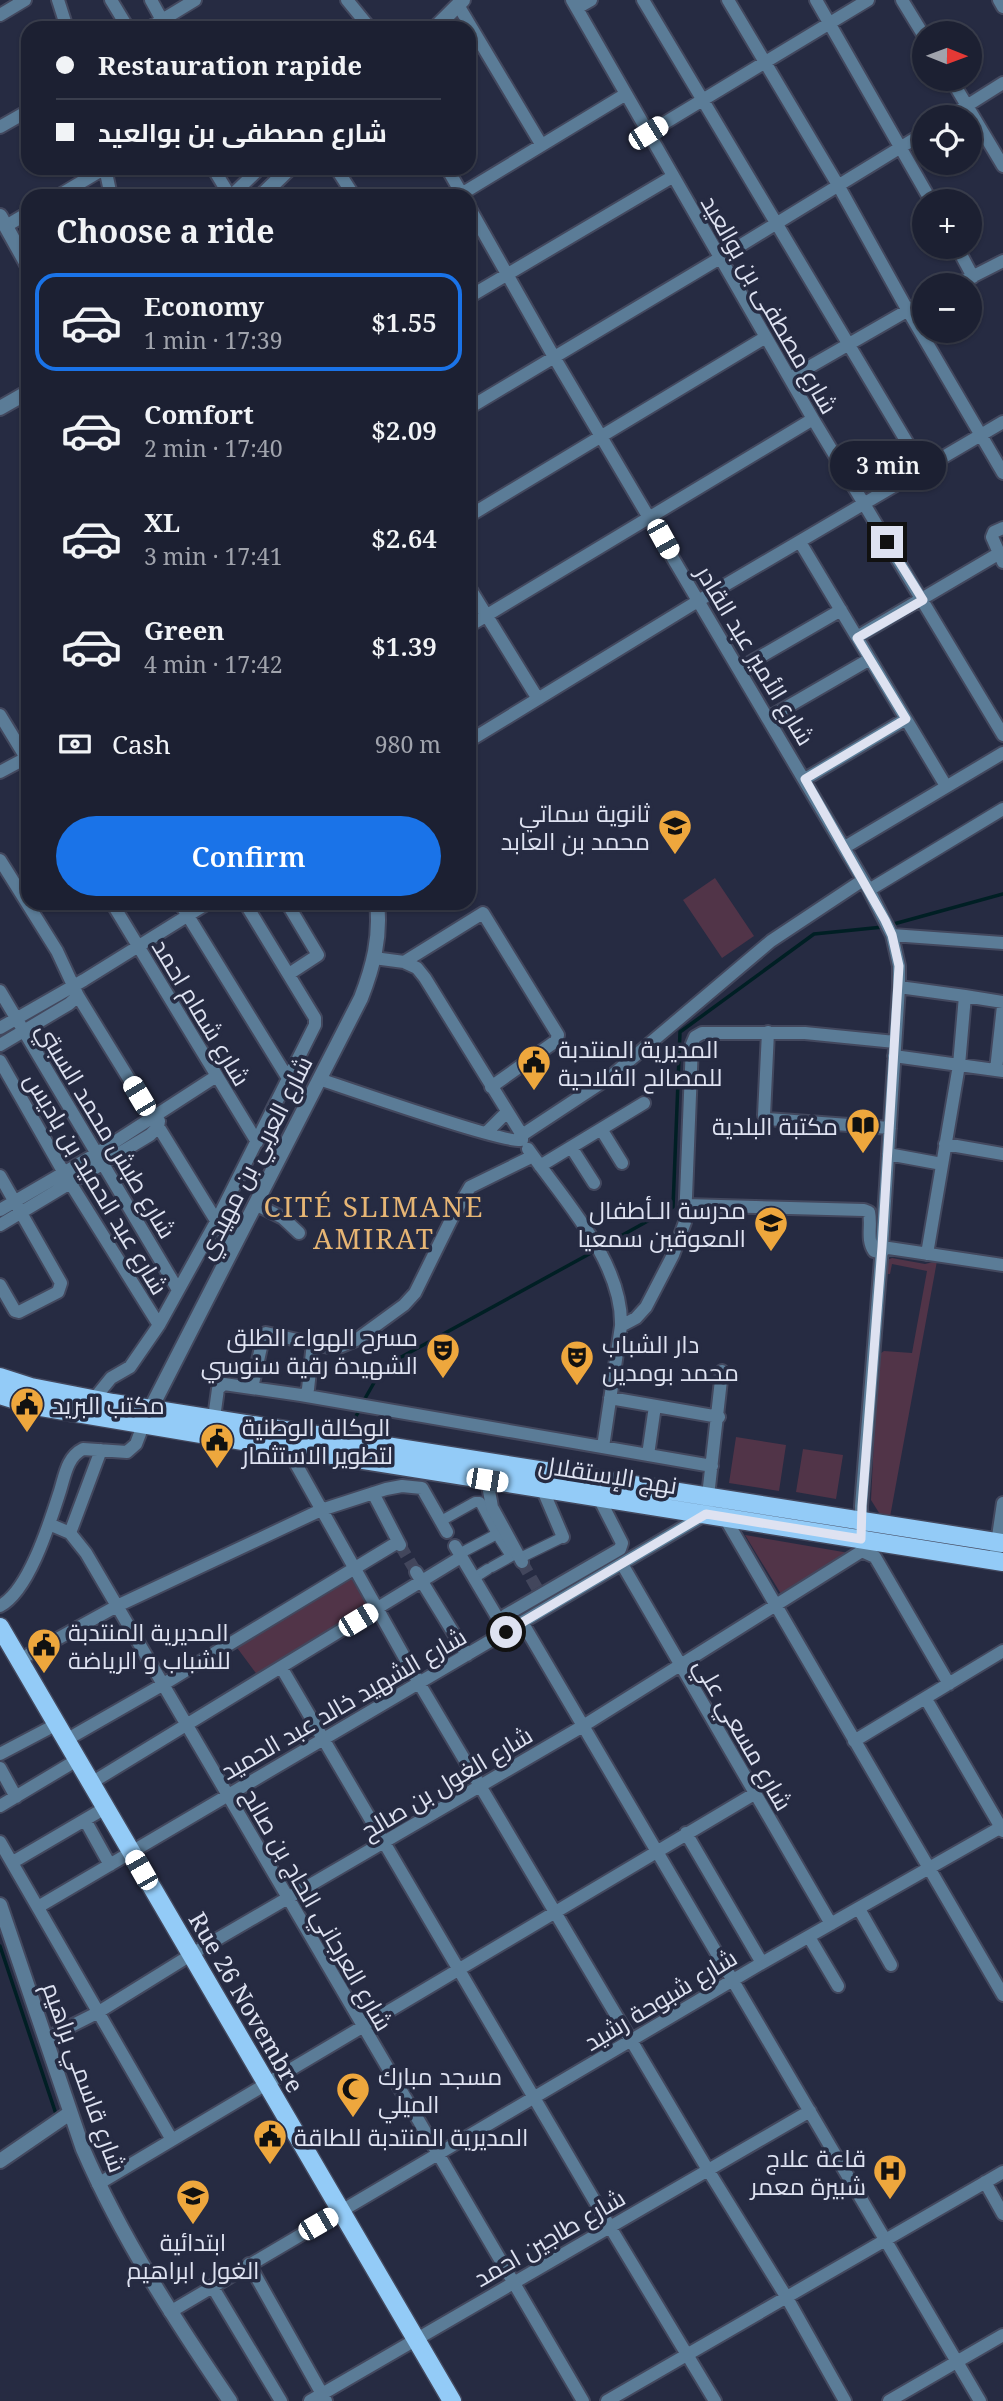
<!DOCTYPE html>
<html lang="en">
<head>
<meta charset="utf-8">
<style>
  body { margin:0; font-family:"Noto Serif",Cairo,serif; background:#292d3e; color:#f1f3f6; height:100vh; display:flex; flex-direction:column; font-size:26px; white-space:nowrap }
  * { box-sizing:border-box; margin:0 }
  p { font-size:23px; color:#a0a3ac }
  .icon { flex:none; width:38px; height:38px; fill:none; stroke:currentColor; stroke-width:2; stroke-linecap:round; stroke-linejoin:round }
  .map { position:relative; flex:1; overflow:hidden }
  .sheet { position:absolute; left:21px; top:189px; width:455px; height:721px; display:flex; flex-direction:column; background:#1c2032; border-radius:21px; box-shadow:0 2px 5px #0004,0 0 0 2px #3a3e4d }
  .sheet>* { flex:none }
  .banner { position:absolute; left:21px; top:21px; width:455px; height:154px; border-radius:21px; box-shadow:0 2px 5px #0004,0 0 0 2px #3a3e4d; display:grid; align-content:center; height:154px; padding:0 35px; background:#1c2032 }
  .needle { width:46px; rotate:91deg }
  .tools { position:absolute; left:912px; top:21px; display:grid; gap:14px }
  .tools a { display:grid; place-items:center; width:70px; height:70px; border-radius:50%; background:#1c2032; box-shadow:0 2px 5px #0004,0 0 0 2px #3a3e4d; font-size:35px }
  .end { position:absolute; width:32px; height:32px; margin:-16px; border:9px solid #dee2f1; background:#111; box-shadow:0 0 0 4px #111 }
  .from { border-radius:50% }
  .bubble { position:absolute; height:49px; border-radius:24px; background:#1c2032; box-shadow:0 2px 5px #0004,0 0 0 2px #3a3e4d; font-size:23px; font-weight:600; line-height:49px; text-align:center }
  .car { position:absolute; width:21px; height:42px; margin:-21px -10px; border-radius:9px; box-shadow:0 0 5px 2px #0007; background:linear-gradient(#fff 24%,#345 0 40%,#fff 0 76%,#345 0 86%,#fff 0) }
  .banner b { display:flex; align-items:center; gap:24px; height:66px; font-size:26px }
  .banner b+b { border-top:2px solid #3a3e4d }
  .banner i { width:18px; height:18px; background:#f1f3f6 }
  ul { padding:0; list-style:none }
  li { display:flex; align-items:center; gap:21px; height:98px; margin:0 14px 10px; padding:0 21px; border:4px solid transparent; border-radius:21px }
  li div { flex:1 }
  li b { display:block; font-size:26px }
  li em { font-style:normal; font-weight:600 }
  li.active { border-color:#1a73e8 }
  li>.icon { width:63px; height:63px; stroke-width:1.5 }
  h2 { padding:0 35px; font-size:32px; line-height:84px }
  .pay { display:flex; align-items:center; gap:18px; height:77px; padding:0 35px; font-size:26px }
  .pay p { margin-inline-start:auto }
  .cta { display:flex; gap:14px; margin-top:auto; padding:14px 35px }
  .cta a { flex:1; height:80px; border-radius:42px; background:#1a73e8; color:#fff; font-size:28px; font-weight:600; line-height:80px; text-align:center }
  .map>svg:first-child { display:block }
</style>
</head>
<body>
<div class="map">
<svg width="1003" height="2401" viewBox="0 0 1003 2401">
  <rect width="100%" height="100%" fill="#262b42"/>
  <path fill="#513448" d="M715 878 754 936 722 958 683 900Z
    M892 1258 925 1264 937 1261 890 1517 881 1516 871 1500 878 1355 884 1351 912 1353 927 1271 892 1264 890 1274H887V1260Z
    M736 1437 786 1445 779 1491 729 1483Z
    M803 1449 843 1455 836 1499 796 1492Z
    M745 1535 849 1553 781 1594Z
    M350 1576 369 1609 258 1676 235 1645Z"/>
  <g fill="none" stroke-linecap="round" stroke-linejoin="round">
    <path stroke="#001f24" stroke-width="3.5" d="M890 925 1003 894
      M610 1242 673 1207 680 1032 814 934 883 927
      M363 1402 383 1367 591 1253
      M351 1425 360 1409
      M0 1946 57 2117"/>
    <path stroke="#42465c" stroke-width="12" stroke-dasharray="12 6" stroke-linecap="butt" d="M400 1545 416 1572
      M522 1562 538 1590"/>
    <g stroke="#43485e" stroke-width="13">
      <path id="pedestrian" d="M441 1521 475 1502H480L497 1534 459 1554
        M500 1539 511 1556
        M520 1558 563 1537
        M492 1567 517 1553
        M474 1578 488 1569"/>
    </g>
    <g stroke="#43485e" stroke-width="16">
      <path id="minor" d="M58 0 67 28
        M111 0 128 28
        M151 0 162 20
        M347 0 370 28
        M572 0 813 419 1003 735
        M643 0 923 469
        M728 0 838 185 907 309 1003 473
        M816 0 931 201
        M902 0 924 36
        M999 0 1003 7
        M458 5 541 144
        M577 8 591 0
        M0 15 25 0
        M149 28 195 0
        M951 79 1003 166
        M949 117 1003 83
        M0 127 28 111
        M648 133 868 0
        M105 168 111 196
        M213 168 230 196
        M336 168 354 196
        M447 168 463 196
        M58 196 105 168
        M231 196 260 168
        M458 196 626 94
        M469 207 554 357 869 890 892 935 899 966V987L882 1247 861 1506 862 1551
        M6 226 28 213
        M957 247 973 277
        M956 285 1003 261
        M469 297 672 177
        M790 378 924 301
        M469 408 720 258 924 133
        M469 516 766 337
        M1003 528 994 532 992 537 1003 562
        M800 542 946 786
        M469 587 538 699
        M469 626 813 419
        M857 637 998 554
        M739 669 841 610
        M0 715 28 761
        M768 718 870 659
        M469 741 698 601 1003 422
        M0 772 28 757
        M805 779 906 719
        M845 847 1003 753
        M0 860 57 951 78 996 233 1248
        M869 890 1003 809
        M112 903 257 1142
        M180 903 289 1080
        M287 903 318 955 289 974
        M892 935 1003 943
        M374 958 404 962 483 913 558 1035 556 1041 491 1087
        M899 987 965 996 959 1065 927 1254
        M0 991 178 1290
        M965 996 1003 1002
        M0 1028 84 980 208 903
        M768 1032 764 1115 767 1119 890 1128
        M0 1045 69 1004 78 996
        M894 1056 1003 1071
        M0 1061 64 1173 159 1325
        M996 1070 1003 1006
        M319 1079C346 1088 509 1145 522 1140V1135L425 978 417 968 404 962
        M601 1129 622 1163
        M486 1133 507 1112
        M522 1135 610 1077 771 941 863 880
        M945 1144 1003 1154
        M571 1147 594 1183
        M528 1149C563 1199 623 1262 621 1326L603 1447
        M888 1154 942 1164
        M540 1166 644 1103
        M0 1176 61 1283 58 1292 19 1312 15 1311 0 1285
        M255 1204 283 1218 299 1233
        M686 1205 864 1210 869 1212C872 1226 866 1239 874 1251L882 1253
        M0 1210 96 1154 215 1077
        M0 1225 150 1135 158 1127 159 1121
        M882 1247 1003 1265
        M621 1326 636 1318 646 1307 673 1255 685 1222 692 1044 695 1037 702 1033H805L895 1042
        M252 1388 263 1338 266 1333 329 1347H339L356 1340 404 1305 415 1293 452 1218 470 1187 533 1156
        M301 1395 712 1466
        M610 1398 719 1417
        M94 1399 111 1378 130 1367 159 1325 216 1222 315 1025V1018L245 903
        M214 1418 218 1389 224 1384 301 1395 306 1394 308 1389 313 1343
        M287 1448 419 1683 708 2170 787 2298 845 2401
        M648 1455 655 1406
        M487 1480 492 1507 522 1562
        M542 1488 563 1537
        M373 1493 400 1545
        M725 1514V1518L1003 1995
        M49 1524 70 1533 86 1553 583 2401
        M70 1533 101 1450
        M455 1546 506 1632
        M996 1550 1003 1503
        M862 1551 875 1557 949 1684
        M622 1564 831 1924
        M416 1572 467 1655
        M0 1606C29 1591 50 1522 60 1491 65 1475 67 1457 83 1449L127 1452 136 1444 144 1423
        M506 1615 620 1549 622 1543 599 1498
        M522 1622 980 2401
        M19 1660 117 1606 321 1510 386 1489 402 1486 422 1488 447 1532
        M281 1667 610 2227 715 2401
        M926 1699 1003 1831
        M66 1740 162 1685 398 1542
        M854 1741 1003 1651
        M0 1754 57 1724
        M0 1768 16 1797
        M91 1783 461 1557
        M0 1806 77 1760
        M85 1820 110 1865
        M686 1833 762 1963
        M0 1842 172 2140
        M13 1862 105 1808
        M38 1907 706 1514 722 1371
        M859 1909 891 1965
        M809 1937 838 1986
        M45 2039 97 2013 202 1948 583 1726 862 1551
        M985 2182 1003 2214
        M98 2184 754 1794
        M249 2264 326 2401
        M212 2286 281 2401
        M170 2312 762 1963 1003 1826
        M310 2401 810 2111
        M607 2401 1003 2172
        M889 2401 1003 2335"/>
    </g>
    <g stroke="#43485e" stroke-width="18">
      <path id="tertiary" d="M435 28 463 0
        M261 196 290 168
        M0 216 28 266
        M0 408 28 392
        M146 1418 361 998C373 967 381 937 377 903
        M0 1905 83 2149C122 2239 175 2320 230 2401
        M0 2161 70 2113"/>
    </g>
    <g stroke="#43485e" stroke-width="21">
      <path id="primary" d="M0 1377 31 1387 113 1403 1003 1543
        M0 1395 35 1406 243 1441 1003 1562
        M0 1627 452 2401"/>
    </g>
    <use href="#pedestrian" stroke="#5b7c97" stroke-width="10"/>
    <use href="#minor" stroke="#5b7c97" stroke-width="12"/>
    <use href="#tertiary" stroke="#5b7c97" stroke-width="14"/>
    <use href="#primary" stroke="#93cbf7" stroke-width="18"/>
  </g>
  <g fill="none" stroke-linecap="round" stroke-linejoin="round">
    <path stroke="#dee2f1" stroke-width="9" d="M506 1632 706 1514 861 1539 862 1506 882 1247 899 966 892 935 885 920 805 779 906 719 857 638 923 600 887 542"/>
  </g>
  <defs>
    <g id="school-pin" transform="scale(1.75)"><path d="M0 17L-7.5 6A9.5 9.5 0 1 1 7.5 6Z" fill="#eea73d" stroke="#262b42"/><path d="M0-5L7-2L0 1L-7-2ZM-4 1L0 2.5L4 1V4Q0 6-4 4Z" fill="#111"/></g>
    <g id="civic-pin" transform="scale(1.75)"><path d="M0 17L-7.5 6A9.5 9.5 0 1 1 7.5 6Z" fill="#eea73d" stroke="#262b42"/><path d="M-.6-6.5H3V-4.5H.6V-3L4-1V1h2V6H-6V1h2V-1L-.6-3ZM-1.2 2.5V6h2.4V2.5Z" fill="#111"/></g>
    <g id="library-pin" transform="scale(1.75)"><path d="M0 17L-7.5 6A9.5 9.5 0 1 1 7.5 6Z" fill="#eea73d" stroke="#262b42"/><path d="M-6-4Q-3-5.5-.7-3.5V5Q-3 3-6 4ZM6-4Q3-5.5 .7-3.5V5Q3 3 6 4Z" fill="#111"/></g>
    <g id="theatre-pin" transform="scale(1.75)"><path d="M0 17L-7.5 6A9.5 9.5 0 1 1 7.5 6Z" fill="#eea73d" stroke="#262b42"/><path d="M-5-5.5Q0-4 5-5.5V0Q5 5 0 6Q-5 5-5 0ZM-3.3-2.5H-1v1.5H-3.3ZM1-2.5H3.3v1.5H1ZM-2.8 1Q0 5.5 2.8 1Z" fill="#111"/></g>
    <g id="mosque-pin" transform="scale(1.75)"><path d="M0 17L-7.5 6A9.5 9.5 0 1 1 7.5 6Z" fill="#eea73d" stroke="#262b42"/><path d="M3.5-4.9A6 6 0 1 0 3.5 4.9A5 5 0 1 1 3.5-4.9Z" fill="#111"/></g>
    <g id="hospital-pin" transform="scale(1.75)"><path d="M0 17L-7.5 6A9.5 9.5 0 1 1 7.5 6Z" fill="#eea73d" stroke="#262b42"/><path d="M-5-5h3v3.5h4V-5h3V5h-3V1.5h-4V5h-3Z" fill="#111"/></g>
  </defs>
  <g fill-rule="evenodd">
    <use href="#school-pin" x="675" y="826"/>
    <use href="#civic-pin" x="534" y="1062"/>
    <use href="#library-pin" x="863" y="1125"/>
    <use href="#school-pin" x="771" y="1223"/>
    <use href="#theatre-pin" x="443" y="1350"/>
    <use href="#theatre-pin" x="577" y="1357"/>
    <use href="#civic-pin" x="27" y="1404"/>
    <use href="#civic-pin" x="217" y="1440"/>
    <use href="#civic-pin" x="44" y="1645"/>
    <use href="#mosque-pin" x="353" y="2089"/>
    <use href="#civic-pin" x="270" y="2136"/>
    <use href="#hospital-pin" x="890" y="2171"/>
    <use href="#school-pin" x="193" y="2196"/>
  </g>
  <g text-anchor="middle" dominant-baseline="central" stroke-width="7" stroke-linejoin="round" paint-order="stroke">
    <g font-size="24" fill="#dee2f1" stroke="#262b42">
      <text transform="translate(770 304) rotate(60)">شارع مصطفى بن بوالعيد</text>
      <text transform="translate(756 655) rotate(59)">شارع الأمير عبد القادر</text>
      <text transform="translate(202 1012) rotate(59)">شارع شمام احمد</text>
      <text transform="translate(107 1130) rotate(59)">شارع طبش محمد السبتي</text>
      <text transform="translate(254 1157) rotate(-63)">شارع العربي بن مهيدي</text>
      <text transform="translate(97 1183) rotate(59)">شارع عبد الحميد بن باديس</text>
      <text transform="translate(608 1474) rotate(9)">نهج الإستقلال</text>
      <text transform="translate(343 1703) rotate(-30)">شارع الشهيد خالد عبد الحميد</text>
      <text transform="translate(744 1734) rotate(60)">شارع مسعي علي</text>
      <text transform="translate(446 1782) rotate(-31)">شارع الغول بن صالح</text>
      <text transform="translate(318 1909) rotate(60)">شارع العرجاني الحاج بن صالح</text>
      <text transform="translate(660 1999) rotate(-31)">شارع شبوحة رشيد</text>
      <text transform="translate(247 2002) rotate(60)">Rue 26 Novembre</text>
      <text transform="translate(85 2077) rotate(70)">شارع قاسمي براهيم</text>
      <text transform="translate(549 2237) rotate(-30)">شارع طاجين احمد</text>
    </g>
    <g font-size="24" fill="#dee2f1" stroke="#262b42" text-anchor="start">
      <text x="650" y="812" text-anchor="end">ثانوية سماتي<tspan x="650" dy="28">محمد بن العابد</tspan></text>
      <text x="558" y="1048">المديرية المنتدبة<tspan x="558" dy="28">للمصالح الفلاحية</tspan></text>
      <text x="838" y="1125" text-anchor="end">مكتبة البلدية</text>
      <text x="746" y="1209" text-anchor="end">مدرسة الـأطفال<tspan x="746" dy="28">المعوقين سمعيا</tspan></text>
      <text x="418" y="1336" text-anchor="end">مسرح الهواء الطلق<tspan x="418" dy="28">الشهيدة رقية سنوسي</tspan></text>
      <text x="602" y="1343">دار الشباب<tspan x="602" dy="28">محمد بومدين</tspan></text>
      <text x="52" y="1404">مكتب البريد</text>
      <text x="242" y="1426">الوكالة الوطنية<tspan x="242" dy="28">لتطوير الاستثمار</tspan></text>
      <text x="68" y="1631">المديرية المنتدبة<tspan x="68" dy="28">للشباب و الرياضة</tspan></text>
      <text x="378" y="2075">مسجد مبارك<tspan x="378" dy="28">الميلي</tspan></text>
      <text x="294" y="2136">المديرية المنتدبة للطاقة</text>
      <text x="866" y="2157" text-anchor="end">قاعة علاج<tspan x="866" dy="28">شبيرة معمر</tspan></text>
      <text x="193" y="2241" text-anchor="middle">ابتدائية<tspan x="193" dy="28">الغول ابراهيم</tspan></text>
    </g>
    <g font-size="28" letter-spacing="2" fill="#e6b574" stroke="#262b42">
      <text x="374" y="1206">CITÉ SLIMANE<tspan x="374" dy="32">AMIRAT</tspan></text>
    </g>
  </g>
</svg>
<div class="tools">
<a><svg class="needle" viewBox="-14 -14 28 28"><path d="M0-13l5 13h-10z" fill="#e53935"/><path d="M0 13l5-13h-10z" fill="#a0a3ac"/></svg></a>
<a><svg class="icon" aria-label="locate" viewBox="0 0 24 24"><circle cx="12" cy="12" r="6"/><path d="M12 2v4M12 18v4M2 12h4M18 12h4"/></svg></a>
<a>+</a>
<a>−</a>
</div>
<i class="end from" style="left:506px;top:1632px"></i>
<i class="end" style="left:887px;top:542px"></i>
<div class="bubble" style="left:830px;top:441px;width:116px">3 min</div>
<i class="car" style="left:648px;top:133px;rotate:58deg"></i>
<i class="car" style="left:663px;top:539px;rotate:151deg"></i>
<i class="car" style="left:139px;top:1096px;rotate:329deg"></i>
<i class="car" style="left:487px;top:1480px;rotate:99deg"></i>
<i class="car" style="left:358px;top:1620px;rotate:59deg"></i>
<i class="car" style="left:141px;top:1870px;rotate:330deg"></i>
<i class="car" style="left:318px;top:2224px;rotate:60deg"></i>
<div class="banner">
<b><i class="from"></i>Restauration rapide</b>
<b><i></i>شارع مصطفى بن بوالعيد</b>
</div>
<section class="sheet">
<h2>Choose a ride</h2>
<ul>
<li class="active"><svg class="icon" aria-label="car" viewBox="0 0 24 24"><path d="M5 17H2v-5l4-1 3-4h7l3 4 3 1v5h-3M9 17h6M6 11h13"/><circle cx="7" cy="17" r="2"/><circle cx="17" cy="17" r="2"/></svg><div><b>Economy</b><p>1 min · 17:39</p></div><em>$1.55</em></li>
<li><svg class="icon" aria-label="car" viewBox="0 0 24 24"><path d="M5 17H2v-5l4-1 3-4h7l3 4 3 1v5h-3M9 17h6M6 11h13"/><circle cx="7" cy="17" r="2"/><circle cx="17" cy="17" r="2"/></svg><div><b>Comfort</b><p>2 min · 17:40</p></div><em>$2.09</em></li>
<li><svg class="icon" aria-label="car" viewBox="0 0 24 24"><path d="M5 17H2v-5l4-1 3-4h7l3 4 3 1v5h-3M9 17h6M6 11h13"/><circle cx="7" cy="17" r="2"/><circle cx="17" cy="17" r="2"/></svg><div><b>XL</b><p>3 min · 17:41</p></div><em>$2.64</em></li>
<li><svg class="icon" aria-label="car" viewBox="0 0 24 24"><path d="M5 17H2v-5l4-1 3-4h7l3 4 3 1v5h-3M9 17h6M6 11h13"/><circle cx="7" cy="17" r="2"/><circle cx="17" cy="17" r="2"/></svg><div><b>Green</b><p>4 min · 17:42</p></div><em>$1.39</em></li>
</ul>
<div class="pay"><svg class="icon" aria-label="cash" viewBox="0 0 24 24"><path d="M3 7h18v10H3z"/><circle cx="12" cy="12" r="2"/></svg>Cash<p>980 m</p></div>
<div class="cta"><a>Confirm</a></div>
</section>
</div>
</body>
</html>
